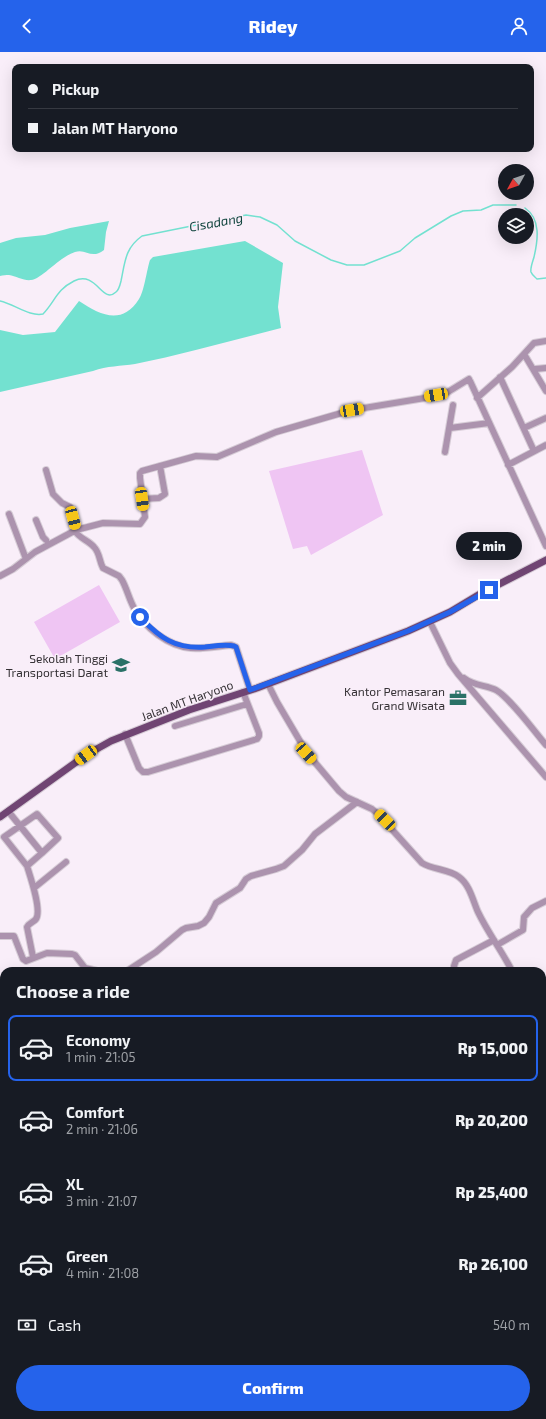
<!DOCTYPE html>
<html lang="en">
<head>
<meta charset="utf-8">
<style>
  body { margin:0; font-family:"Exo 2",sans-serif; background:#20242c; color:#f1f3f6; height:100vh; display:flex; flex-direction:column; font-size:15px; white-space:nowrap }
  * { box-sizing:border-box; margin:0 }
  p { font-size:13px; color:#9ea1a6 }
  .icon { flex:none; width:22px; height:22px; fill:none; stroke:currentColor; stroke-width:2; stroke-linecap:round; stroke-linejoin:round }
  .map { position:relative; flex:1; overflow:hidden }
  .drawer { position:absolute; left:0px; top:915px; width:546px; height:452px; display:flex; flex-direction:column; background:#171b24; border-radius:12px 12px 0 0; box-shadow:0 4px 16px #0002 }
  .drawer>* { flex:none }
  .hud { position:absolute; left:12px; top:12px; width:522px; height:88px; border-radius:8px; box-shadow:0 4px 16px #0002; display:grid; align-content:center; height:88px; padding:0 16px; background:#171b24 }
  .needle { width:26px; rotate:230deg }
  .fabs { position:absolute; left:498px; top:112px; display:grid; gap:8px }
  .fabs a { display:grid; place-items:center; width:36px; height:36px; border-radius:50%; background:#171b24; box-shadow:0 4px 16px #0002; font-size:20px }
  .end { position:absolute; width:18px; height:18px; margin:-9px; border:5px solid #2563eb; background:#fff; box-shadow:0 0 0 2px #fff }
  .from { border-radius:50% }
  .bubble { position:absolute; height:28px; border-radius:14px; background:#171b24; box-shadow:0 4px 16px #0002; font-size:13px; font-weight:800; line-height:28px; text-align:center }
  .car { position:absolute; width:12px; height:24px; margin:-12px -6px; border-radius:5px; box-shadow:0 0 3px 1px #0007; background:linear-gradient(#f5c518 24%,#345 0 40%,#f5c518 0 76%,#345 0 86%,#f5c518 0) }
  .hud b { display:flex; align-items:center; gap:14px; height:38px; font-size:15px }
  .hud b+b { border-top:1px solid #363941 }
  .hud i { width:10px; height:10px; background:#f1f3f6 }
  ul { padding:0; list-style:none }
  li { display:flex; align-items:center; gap:12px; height:66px; margin:0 8px 6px; padding:0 8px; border:2px solid transparent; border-radius:8px }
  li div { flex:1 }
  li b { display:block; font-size:15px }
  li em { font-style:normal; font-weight:800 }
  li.on { border-color:#2563eb }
  li>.icon { width:36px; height:36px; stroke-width:1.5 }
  h2 { padding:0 16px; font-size:18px; line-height:48px }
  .pay { display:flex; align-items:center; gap:10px; height:44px; padding:0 16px; font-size:15px }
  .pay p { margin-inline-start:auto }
  .cta { display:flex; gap:8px; margin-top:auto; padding:8px 16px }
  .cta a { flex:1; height:46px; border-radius:24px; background:#2563eb; color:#fff; font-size:16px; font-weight:800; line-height:46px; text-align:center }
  header { display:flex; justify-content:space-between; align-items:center; height:52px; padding:0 16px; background:#2563eb; color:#fff; font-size:18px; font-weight:800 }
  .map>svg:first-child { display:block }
</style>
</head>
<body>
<header><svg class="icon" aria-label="back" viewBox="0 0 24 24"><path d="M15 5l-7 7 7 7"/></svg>Ridey<svg class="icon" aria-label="person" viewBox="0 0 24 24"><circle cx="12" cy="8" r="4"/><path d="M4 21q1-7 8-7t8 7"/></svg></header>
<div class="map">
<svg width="546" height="1367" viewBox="0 0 546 1367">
  <rect width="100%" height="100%" fill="#f9eef9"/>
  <path fill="#efc5f3" d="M362 398 383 463 311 503 307 494 293 497 269 419Z
    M99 533 120 570 55 607 34 570Z"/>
  <path fill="#73e1d0" d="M109 169 106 180 104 198C91 208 86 196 75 200 59 205 42 227 31 228 24 229 16 224 9 223 6 223 3 223 0 224V191L16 186 45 183 70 176Z
    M245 189 283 211 278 255 281 276C233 288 184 302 135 312 121 314 107 314 93 319L0 340V278L23 283 55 280 79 249C100 263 122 274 139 247 144 240 147 217 150 208L153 205Z"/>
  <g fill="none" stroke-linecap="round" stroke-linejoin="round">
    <path stroke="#73e1d0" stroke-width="1.5" d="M525 156C541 167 538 188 534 205 533 209 530 216 531 220 532 223 535 225 537 227L546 226
      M0 249C14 252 30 265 43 262 55 250 56 238 74 229 97 218 102 253 116 240 119 238 120 233 121 229 125 210 125 196 142 184L246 163 260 165 277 173 295 189 331 208 347 213H364L400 199 415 186 451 164 463 159 481 158 493 153H516"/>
    <g stroke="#d6ccd6" stroke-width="8">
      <path id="minor" d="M524 302 546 339
        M535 317 546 316
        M500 325 534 399
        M470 329 546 494
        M477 346 512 315 534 291 546 289
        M450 376 489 371
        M524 376 546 366
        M445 400 453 353
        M508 413 546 393
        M46 418 53 442 62 451 70 455 76 478
        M142 447 159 446 165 442 160 414
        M9 462 26 507
        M36 468 43 485 46 488
        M75 479C80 487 88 488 94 495 100 501 99 509 103 516L119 524 122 528C127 537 129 547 134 556 145 576 168 594 191 596 204 597 218 594 231 593L236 595 250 638
        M0 524 13 517 35 500 76 478 103 471 140 472 145 465 140 426V421L142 419 196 404 217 405 276 380 352 358 443 343 469 327
        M430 570 450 611 458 622 546 725
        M464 626C474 634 486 633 496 638 510 646 534 679 546 693
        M268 632 277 650 307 701 339 739 346 745 372 757 378 762 422 811C433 818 450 817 459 825 470 833 473 849 478 860 488 881 502 899 512 919
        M175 674 247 652
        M125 682 139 716 143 720H148L257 687 259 684V681L243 640
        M8 759 42 801 27 814C30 824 42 858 36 867 34 870 29 871 27 875L33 905
        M27 814 4 785 37 762 58 786 42 801
        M34 836 66 810
        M0 884H14L23 907 26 909 47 901 72 902 75 903 85 916 97 919
        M497 893 523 878 524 865 532 856 546 849
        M127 919 156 900 182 878 186 876 198 874 204 871 209 865 216 851 240 836 246 827 251 824 276 817 284 814 302 798 315 782 357 750
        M455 919 454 914 456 908 494 888
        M542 975 546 982
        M542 1009 546 1008
        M0 1053 4 1059
        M542 1070H546
        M0 1100 4 1099
        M0 1138 4 1139
        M0 1240 4 1237
        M0 1256 4 1265
        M0 1362 4 1358
        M70 1363 72 1367
        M200 1367 206 1365 214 1367
        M256 1367 260 1363"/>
    </g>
    <g stroke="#d6ccd6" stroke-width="9">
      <path id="major" d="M0 765 86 703 111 689 189 658 257 636 408 579 450 560 480 542 546 508"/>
    </g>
    <use href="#minor" stroke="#ac93ae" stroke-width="6"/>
    <use href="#major" stroke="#704573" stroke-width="7"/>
  </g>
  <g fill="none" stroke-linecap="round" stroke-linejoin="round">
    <path stroke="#2563eb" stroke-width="5" d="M140 565C160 586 175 597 205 595 214 594 225 592 234 594L236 595 250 638 408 579 450 560 489 538"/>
  </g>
  <defs>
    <g id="university-bare" transform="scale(1.38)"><path d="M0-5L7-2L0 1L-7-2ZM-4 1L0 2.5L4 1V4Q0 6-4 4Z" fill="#2a7167" stroke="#f9eef9" stroke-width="2.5" paint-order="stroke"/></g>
    <g id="office-bare" transform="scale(1.38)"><path d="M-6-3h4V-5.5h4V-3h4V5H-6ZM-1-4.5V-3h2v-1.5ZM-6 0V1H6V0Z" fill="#2a7167" stroke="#f9eef9" stroke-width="2.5" paint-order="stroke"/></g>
  </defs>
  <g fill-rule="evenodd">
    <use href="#university-bare" x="121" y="613"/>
    <use href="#office-bare" x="458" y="646"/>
  </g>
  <g text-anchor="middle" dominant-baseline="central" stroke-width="3" stroke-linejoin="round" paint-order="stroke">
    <g font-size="12" fill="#363236" stroke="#f9eef9" text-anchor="end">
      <text x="108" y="606">Sekolah Tinggi<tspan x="108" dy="14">Transportasi Darat</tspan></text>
      <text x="445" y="639">Kantor Pemasaran<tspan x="445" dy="14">Grand Wisata</tspan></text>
    </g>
    <g font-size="12" fill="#363236" stroke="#f9eef9">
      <text transform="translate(187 648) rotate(-20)">Jalan MT Haryono</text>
    </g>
    <g font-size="13" font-style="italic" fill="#073d36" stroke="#f9eef9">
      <text transform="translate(216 170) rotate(-10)">Cisadang</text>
    </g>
  </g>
</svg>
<div class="fabs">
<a><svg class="needle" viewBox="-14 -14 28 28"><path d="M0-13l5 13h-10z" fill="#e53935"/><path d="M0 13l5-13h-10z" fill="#9ea1a6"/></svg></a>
<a><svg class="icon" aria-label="layers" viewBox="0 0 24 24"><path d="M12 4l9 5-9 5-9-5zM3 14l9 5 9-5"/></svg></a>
</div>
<i class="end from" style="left:140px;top:565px"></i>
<i class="end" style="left:489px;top:538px"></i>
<div class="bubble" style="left:456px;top:480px;width:66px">2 min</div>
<i class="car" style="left:436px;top:343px;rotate:260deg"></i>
<i class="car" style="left:352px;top:358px;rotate:80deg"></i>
<i class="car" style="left:142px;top:447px;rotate:172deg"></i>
<i class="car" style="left:73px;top:466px;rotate:165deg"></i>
<i class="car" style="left:306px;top:701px;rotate:138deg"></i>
<i class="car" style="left:86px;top:703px;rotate:234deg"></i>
<i class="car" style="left:385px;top:768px;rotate:315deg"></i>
<div class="hud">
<b><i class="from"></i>Pickup</b>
<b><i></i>Jalan MT Haryono</b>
</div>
<section class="drawer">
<h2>Choose a ride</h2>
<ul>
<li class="on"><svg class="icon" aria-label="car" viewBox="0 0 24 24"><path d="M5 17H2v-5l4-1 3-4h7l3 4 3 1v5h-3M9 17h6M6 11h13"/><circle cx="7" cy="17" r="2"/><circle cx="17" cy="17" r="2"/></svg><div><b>Economy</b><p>1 min · 21:05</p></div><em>Rp 15,000</em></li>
<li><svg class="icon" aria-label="car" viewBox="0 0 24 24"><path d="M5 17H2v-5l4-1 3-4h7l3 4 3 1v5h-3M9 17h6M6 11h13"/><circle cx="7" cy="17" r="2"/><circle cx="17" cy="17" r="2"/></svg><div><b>Comfort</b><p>2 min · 21:06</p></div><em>Rp 20,200</em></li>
<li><svg class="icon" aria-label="car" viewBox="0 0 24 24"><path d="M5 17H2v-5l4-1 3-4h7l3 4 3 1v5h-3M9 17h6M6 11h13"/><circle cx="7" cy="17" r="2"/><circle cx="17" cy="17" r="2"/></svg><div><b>XL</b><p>3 min · 21:07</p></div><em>Rp 25,400</em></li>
<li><svg class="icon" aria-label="car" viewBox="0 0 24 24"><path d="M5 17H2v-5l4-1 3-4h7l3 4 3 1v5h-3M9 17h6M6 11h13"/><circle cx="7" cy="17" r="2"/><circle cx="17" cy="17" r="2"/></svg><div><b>Green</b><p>4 min · 21:08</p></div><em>Rp 26,100</em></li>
</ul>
<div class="pay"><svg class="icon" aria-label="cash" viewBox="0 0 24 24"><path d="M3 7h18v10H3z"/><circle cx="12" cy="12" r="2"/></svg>Cash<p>540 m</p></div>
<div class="cta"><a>Confirm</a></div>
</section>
</div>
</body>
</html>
